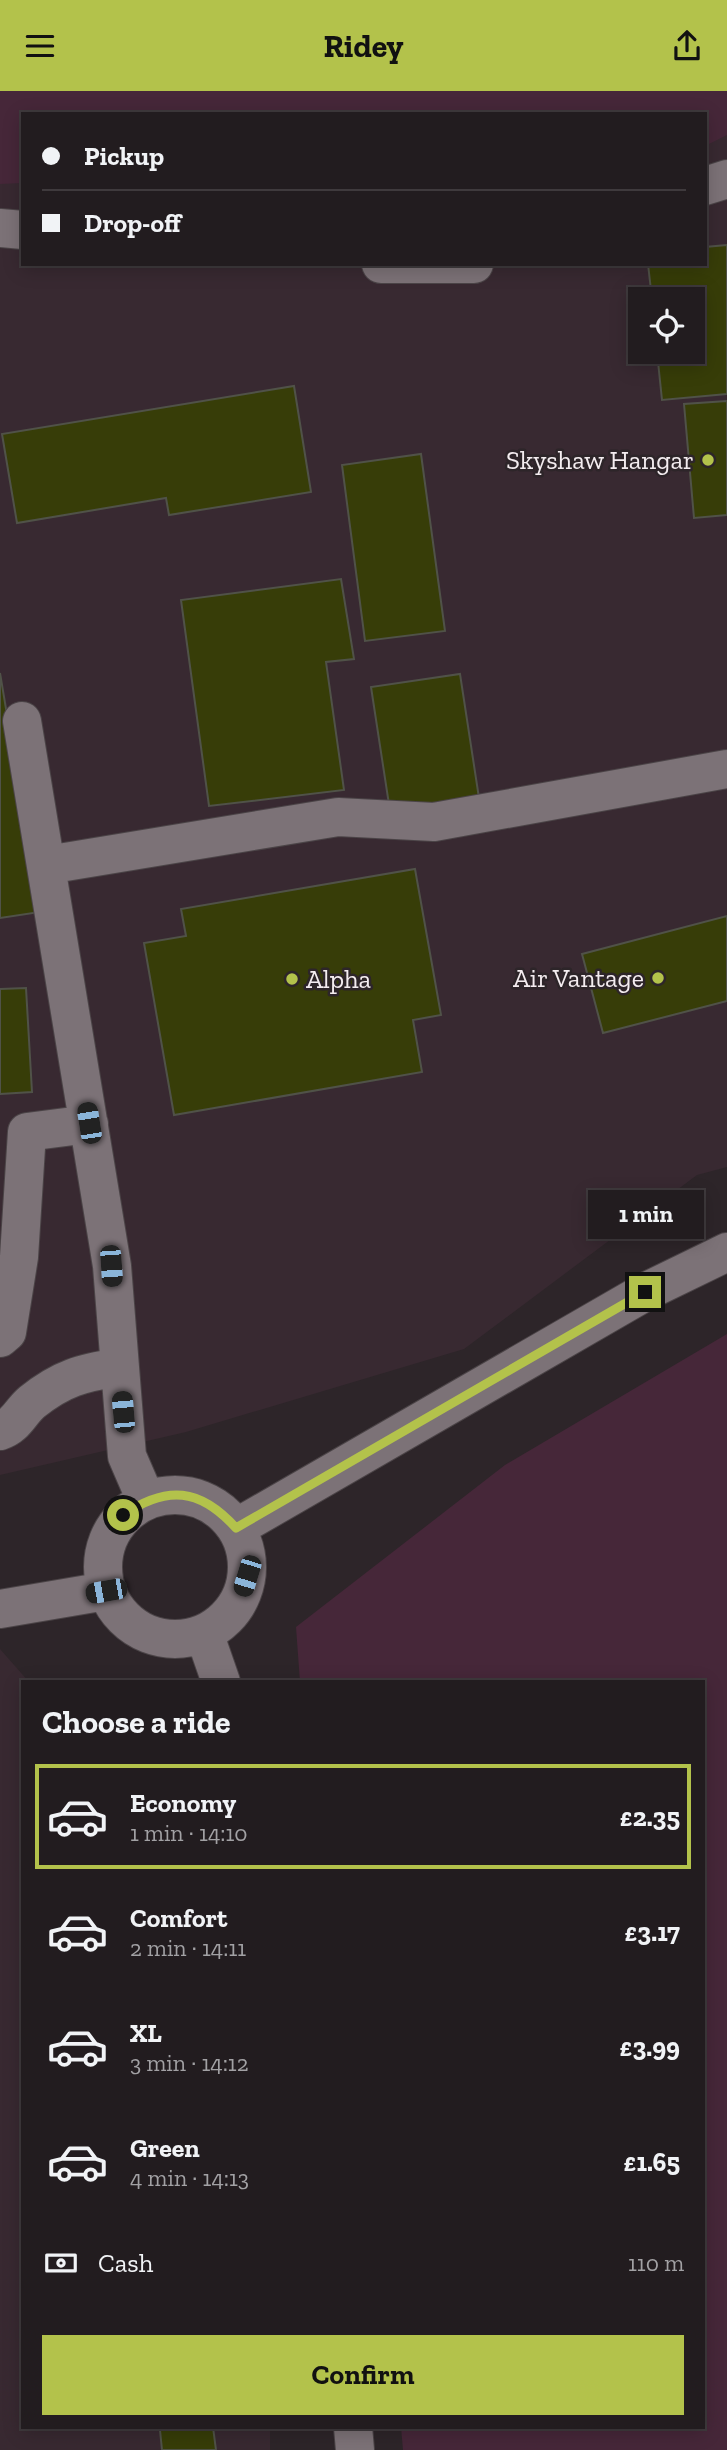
<!DOCTYPE html>
<html lang="en">
<head>
<meta charset="utf-8">
<style>
  body { margin:0; font-family:"Zilla Slab",serif; background:#2e292c; color:#f1f3f6; height:100vh; display:flex; flex-direction:column; font-size:26px; white-space:nowrap }
  * { box-sizing:border-box; margin:0 }
  p { font-size:23px; color:#a2a1a4 }
  .icon { flex:none; width:38px; height:38px; fill:none; stroke:currentColor; stroke-width:2; stroke-linecap:round; stroke-linejoin:round }
  .map { position:relative; flex:1; overflow:hidden }
  .panel { position:absolute; left:21px; top:1589px; width:684px; height:749px; display:flex; flex-direction:column; background:#221c1f; border-radius:0px; box-shadow:0 4px 18px #0003,0 0 0 2px #3f3a3d }
  .panel>* { flex:none }
  .banner { position:absolute; left:21px; top:21px; width:686px; height:154px; border-radius:0px; box-shadow:0 4px 18px #0003,0 0 0 2px #3f3a3d; display:grid; align-content:center; height:154px; padding:0 21px; background:#221c1f }
  .fabs { position:absolute; left:628px; top:196px; display:grid; gap:14px }
  .fabs a { display:grid; place-items:center; width:77px; height:77px; border-radius:0px; background:#221c1f; box-shadow:0 4px 18px #0003,0 0 0 2px #3f3a3d; font-size:35px }
  .end { position:absolute; width:32px; height:32px; margin:-16px; border:9px solid #b3c24b; background:#111; box-shadow:0 0 0 4px #111 }
  .from { border-radius:50% }
  .bubble { position:absolute; height:49px; border-radius:0px; background:#221c1f; box-shadow:0 4px 18px #0003,0 0 0 2px #3f3a3d; font-size:23px; font-weight:800; line-height:49px; text-align:center }
  .car { position:absolute; width:21px; height:42px; margin:-21px -10px; border-radius:9px; box-shadow:0 0 5px 2px #0007; background:linear-gradient(#222 24%,#8ab4d8 0 40%,#222 0 76%,#8ab4d8 0 86%,#222 0) }
  .banner b { display:flex; align-items:center; gap:24px; height:66px; font-size:26px }
  .banner b+b { border-top:2px solid #3f3a3d }
  .banner i { width:18px; height:18px; background:#f1f3f6 }
  ul { padding:0; list-style:none }
  li { display:flex; align-items:center; gap:21px; height:105px; margin:0 14px 10px; padding:0 7px; border:4px solid transparent; border-radius:0px }
  li div { flex:1 }
  li b { display:block; font-size:26px }
  li em { font-style:normal; font-weight:800 }
  li.selected { border-color:#b3c24b }
  li>.icon { width:63px; height:63px; stroke-width:1.5 }
  h2 { padding:0 21px; font-size:32px; line-height:84px }
  .pay { display:flex; align-items:center; gap:18px; height:77px; padding:0 21px; font-size:26px }
  .pay p { margin-inline-start:auto }
  .action { display:flex; gap:14px; margin-top:auto; padding:14px 21px }
  .action a { flex:1; height:80px; border-radius:0px; background:#b3c24b; color:#111; font-size:28px; font-weight:800; line-height:80px; text-align:center }
  header { display:flex; justify-content:space-between; align-items:center; height:91px; padding:0 21px; background:#b3c24b; color:#111; font-size:32px; font-weight:800 }
  .map>svg:first-child { display:block }
</style>
</head>
<body>
<header><svg class="icon" aria-label="menu" viewBox="0 0 24 24"><path d="M4 6h16M4 12h16M4 18h16"/></svg>Ridey<svg class="icon" aria-label="share" viewBox="0 0 24 24"><path d="M12 15V3M7 8l5-5 5 5M5 13v7h14v-7"/></svg></header>
<div class="map">
<svg width="727" height="2359" viewBox="0 0 727 2359">
  <rect width="100%" height="100%" fill="#2d2529"/>
  <path fill="#382931" fill-rule="evenodd" d="M0 0H727V1076L697 1084 464 1258 186 1341 0 1384ZM23 23H705V173H23ZM640 208H693V261H640Z
    M0 1558 29 1591H23V2336H270V2359H0Z"/>
  <path fill="#462739" d="M0 0H727V44L705 55V23H23V92L0 93Z
    M727 1243V2359H403L401 2336H704V1591H300L296 1536 505 1374Z"/>
  <path fill="#373d08" stroke="#505248" stroke-width="2" d="M727 154V303L662 309 657 261H693V208H652L648 173H705V156Z
    M294 295 311 401 169 424 166 407 17 432 2 343Z
    M727 310V424L694 427 684 313Z
    M421 363 445 540 365 550 342 374Z
    M341 488 354 568 326 571 344 699 209 715 181 509Z
    M0 582 40 821 0 827Z
    M460 583 479 707 390 720 371 596Z
    M415 778 441 924 413 929 422 981 174 1024 144 852 186 845 181 818Z
    M727 825V910L603 942 582 863Z
    M26 897 32 1001 0 1003V898Z
    M178 2336H213L216 2359H162L160 2339Z"/>
  <g fill="none" stroke-linecap="round" stroke-linejoin="round">
    <g stroke="#4b4447" stroke-width="40">
      <path id="minor" d="M705 95 727 88
        M0 137 23 139
        M381 173H474
        M22 630 112 1175 127 1365 146 1409
        M47 774 338 726 434 731 727 678
        M0 1247 7 1241 19 1166 27 1041 89 1033
        M0 1340C16 1335 20 1321 32 1311 62 1287 82 1282 119 1276
        M103 1476a72 72 0 1 1 144 0a72 72 0 1 1-144 0Z
        M236 1437 645 1201 727 1161
        M0 1518 106 1500
        M204 1542 221 1591
        M353 2336 355 2359"/>
    </g>
    <use href="#minor" stroke="#7c7277" stroke-width="38"/>
  </g>
  <g fill="none" stroke-linecap="round" stroke-linejoin="round">
    <path stroke="#b3c24b" stroke-width="9" d="M123 1424C167 1394 200 1397 236 1437L645 1201"/>
  </g>
  <g fill="#b3c24b" stroke="#2d2529" stroke-width="2.5">
    <circle cx="708" cy="369" r="7"/>
    <circle cx="658" cy="887" r="7"/>
    <circle cx="292" cy="888" r="7"/>
  </g>
  <g text-anchor="middle" dominant-baseline="central" stroke-width="5" stroke-linejoin="round" paint-order="stroke">
    <g font-size="26" fill="#f4edf0" stroke="#2d2529" text-anchor="end">
      <text x="694" y="369">Skyshaw Hangar</text>
      <text x="644" y="887">Air Vantage</text>
      <text x="306" y="888" text-anchor="start">Alpha</text>
    </g>
  </g>
</svg>
<div class="fabs">
<a><svg class="icon" aria-label="locate" viewBox="0 0 24 24"><circle cx="12" cy="12" r="6"/><path d="M12 2v4M12 18v4M2 12h4M18 12h4"/></svg></a>
</div>
<i class="end from" style="left:123px;top:1424px"></i>
<i class="end" style="left:645px;top:1201px"></i>
<div class="bubble" style="left:588px;top:1099px;width:116px">1 min</div>
<i class="car" style="left:89px;top:1032px;rotate:351deg"></i>
<i class="car" style="left:111px;top:1175px;rotate:176deg"></i>
<i class="car" style="left:123px;top:1321px;rotate:355deg"></i>
<i class="car" style="left:247px;top:1485px;rotate:197deg"></i>
<i class="car" style="left:106px;top:1500px;rotate:260deg"></i>
<div class="banner">
<b><i class="from"></i>Pickup</b>
<b><i></i>Drop-off</b>
</div>
<section class="panel">
<h2>Choose a ride</h2>
<ul>
<li class="selected"><svg class="icon" aria-label="car" viewBox="0 0 24 24"><path d="M5 17H2v-5l4-1 3-4h7l3 4 3 1v5h-3M9 17h6M6 11h13"/><circle cx="7" cy="17" r="2"/><circle cx="17" cy="17" r="2"/></svg><div><b>Economy</b><p>1 min · 14:10</p></div><em>£2.35</em></li>
<li><svg class="icon" aria-label="car" viewBox="0 0 24 24"><path d="M5 17H2v-5l4-1 3-4h7l3 4 3 1v5h-3M9 17h6M6 11h13"/><circle cx="7" cy="17" r="2"/><circle cx="17" cy="17" r="2"/></svg><div><b>Comfort</b><p>2 min · 14:11</p></div><em>£3.17</em></li>
<li><svg class="icon" aria-label="car" viewBox="0 0 24 24"><path d="M5 17H2v-5l4-1 3-4h7l3 4 3 1v5h-3M9 17h6M6 11h13"/><circle cx="7" cy="17" r="2"/><circle cx="17" cy="17" r="2"/></svg><div><b>XL</b><p>3 min · 14:12</p></div><em>£3.99</em></li>
<li><svg class="icon" aria-label="car" viewBox="0 0 24 24"><path d="M5 17H2v-5l4-1 3-4h7l3 4 3 1v5h-3M9 17h6M6 11h13"/><circle cx="7" cy="17" r="2"/><circle cx="17" cy="17" r="2"/></svg><div><b>Green</b><p>4 min · 14:13</p></div><em>£1.65</em></li>
</ul>
<div class="pay"><svg class="icon" aria-label="cash" viewBox="0 0 24 24"><path d="M3 7h18v10H3z"/><circle cx="12" cy="12" r="2"/></svg>Cash<p>110 m</p></div>
<div class="action"><a>Confirm</a></div>
</section>
</div>
</body>
</html>
